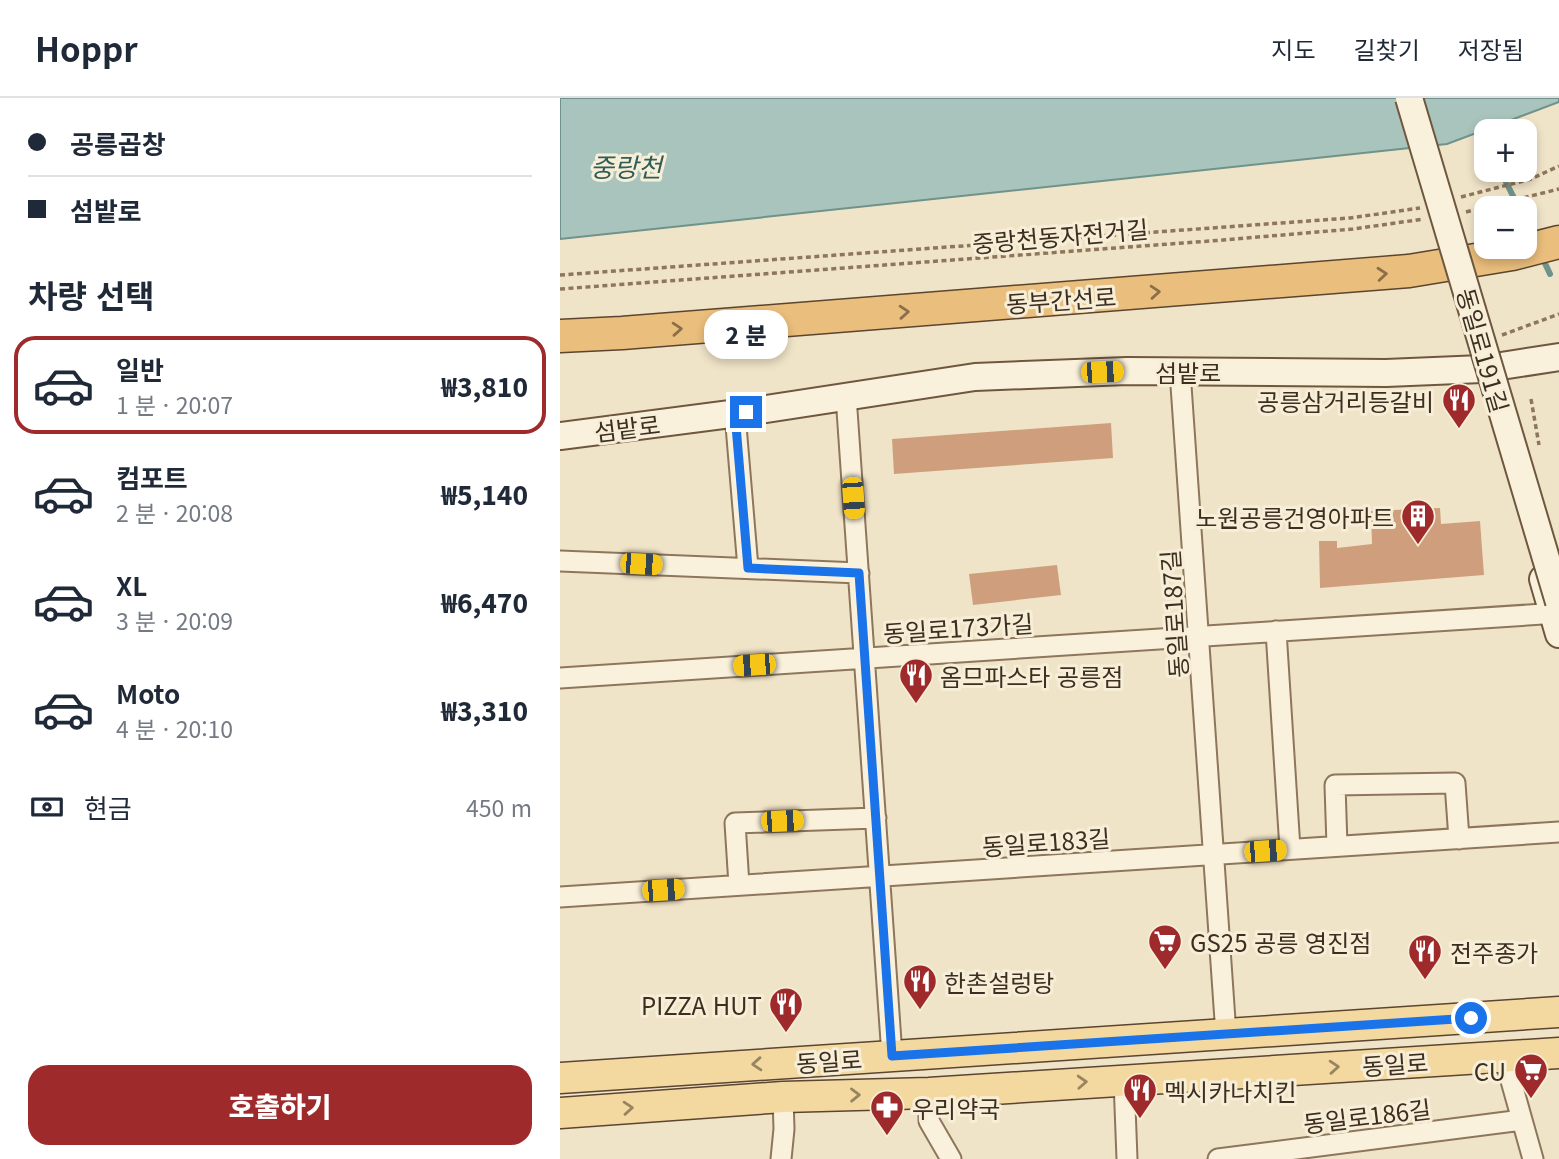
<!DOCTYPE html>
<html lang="ko">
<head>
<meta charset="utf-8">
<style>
  body { margin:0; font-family:Georgia,"Noto Sans KR",serif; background:#f2f2f3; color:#1f2937; height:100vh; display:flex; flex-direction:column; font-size:26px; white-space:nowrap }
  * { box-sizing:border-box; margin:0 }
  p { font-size:23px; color:#747a83 }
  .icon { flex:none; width:38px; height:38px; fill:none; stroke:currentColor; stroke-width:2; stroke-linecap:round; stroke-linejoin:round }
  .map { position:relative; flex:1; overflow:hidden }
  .side { display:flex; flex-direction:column; background:#fff; width:560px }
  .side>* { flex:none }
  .hud { display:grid; align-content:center; height:154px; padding:0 28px; background:#fff }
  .tools { position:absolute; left:914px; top:21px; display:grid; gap:14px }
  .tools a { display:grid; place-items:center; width:63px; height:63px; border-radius:14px; background:#fff; box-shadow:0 4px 10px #0003; font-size:35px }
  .end { position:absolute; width:32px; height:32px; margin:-16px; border:9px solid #1a73e8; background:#fff; box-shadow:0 0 0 4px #fff }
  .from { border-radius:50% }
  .bubble { position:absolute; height:49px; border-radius:21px; background:#fff; box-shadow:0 4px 10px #0003; font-size:23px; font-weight:800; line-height:49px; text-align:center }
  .car { position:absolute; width:21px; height:42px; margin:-21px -10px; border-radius:9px; box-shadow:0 0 5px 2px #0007; background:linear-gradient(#f5c518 24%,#345 0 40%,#f5c518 0 76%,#345 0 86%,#f5c518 0) }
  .hud b { display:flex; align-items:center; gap:24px; height:66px; font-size:26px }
  .hud b+b { border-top:2px solid #e0e1e3 }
  .hud i { width:18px; height:18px; background:#1f2937 }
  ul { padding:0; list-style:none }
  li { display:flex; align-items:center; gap:21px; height:98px; margin:0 14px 10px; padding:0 14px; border:4px solid transparent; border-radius:21px }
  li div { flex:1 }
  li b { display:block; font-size:26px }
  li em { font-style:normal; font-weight:800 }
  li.selected { border-color:#9e2a2b }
  li>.icon { width:63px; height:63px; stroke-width:1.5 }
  h2 { padding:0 28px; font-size:32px; line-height:84px }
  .pay { display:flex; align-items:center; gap:18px; height:77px; padding:0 28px; font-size:26px }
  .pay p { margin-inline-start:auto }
  .button { display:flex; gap:14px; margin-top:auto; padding:14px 28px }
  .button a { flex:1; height:80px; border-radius:21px; background:#9e2a2b; color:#fff; font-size:28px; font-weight:800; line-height:80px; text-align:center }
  header { display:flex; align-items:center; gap:42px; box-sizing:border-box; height:98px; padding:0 35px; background:#fff; border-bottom:2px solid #e0e1e3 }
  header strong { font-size:33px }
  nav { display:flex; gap:38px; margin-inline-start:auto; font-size:24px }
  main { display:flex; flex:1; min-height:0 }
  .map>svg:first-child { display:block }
</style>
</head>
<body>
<header>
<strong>Hoppr</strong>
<nav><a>지도</a><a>길찾기</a><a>저장됨</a></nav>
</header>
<main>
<section class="side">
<div class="hud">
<b><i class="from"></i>공릉곱창</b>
<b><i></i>섬밭로</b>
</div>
<h2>차량 선택</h2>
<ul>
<li class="selected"><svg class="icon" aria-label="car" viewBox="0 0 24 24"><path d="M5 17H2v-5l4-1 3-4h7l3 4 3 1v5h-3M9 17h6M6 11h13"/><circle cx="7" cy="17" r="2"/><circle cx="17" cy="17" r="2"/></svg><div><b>일반</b><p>1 분 · 20:07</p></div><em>₩3,810</em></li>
<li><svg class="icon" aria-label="car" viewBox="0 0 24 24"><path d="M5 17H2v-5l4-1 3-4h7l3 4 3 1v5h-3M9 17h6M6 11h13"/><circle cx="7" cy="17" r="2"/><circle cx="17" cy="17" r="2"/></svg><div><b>컴포트</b><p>2 분 · 20:08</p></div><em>₩5,140</em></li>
<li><svg class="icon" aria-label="car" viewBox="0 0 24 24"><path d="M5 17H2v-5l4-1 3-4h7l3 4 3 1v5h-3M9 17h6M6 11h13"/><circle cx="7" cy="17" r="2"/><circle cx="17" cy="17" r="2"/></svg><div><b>XL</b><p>3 분 · 20:09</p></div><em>₩6,470</em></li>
<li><svg class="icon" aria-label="car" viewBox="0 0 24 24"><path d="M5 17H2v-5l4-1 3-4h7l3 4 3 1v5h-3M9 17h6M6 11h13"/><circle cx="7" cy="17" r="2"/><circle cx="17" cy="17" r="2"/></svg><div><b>Moto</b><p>4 분 · 20:10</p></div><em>₩3,310</em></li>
</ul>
<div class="pay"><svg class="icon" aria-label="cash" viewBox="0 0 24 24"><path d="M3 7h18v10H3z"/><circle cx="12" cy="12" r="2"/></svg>현금<p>450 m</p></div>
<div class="button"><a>호출하기</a></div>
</section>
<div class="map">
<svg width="999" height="1061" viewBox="0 0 999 1061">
  <rect width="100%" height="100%" fill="#f0e4c8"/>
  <path fill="#a9c4bc" stroke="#6f938a" stroke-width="2" d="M0 0H999V4L887 46 0 141Z"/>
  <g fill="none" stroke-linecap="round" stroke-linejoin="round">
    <path stroke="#6f938a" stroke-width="6" d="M940 72 959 110
      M964 122 973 140
      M982 159 990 176"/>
  </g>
  <path fill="#cf9f7d" d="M551 325 553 360 334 376 332 341Z
    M880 410 881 426 920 423 924 477 760 490 759 443H777V450L812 446 811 413Z
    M497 467 501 497 413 507 409 476Z"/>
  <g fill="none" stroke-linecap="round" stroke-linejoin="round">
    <g stroke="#8d765c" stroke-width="23">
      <path id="minor" d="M620 273 666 937
        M286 298 332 958
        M175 316 188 470
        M0 463 299 475
        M716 533 730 751
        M0 580 999 515
        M777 748 775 687 895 685 899 741
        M179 787 175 725 316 720
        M0 799 999 734
        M944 958 973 1061
        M564 982 567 1061
        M369 995V1023L391 1061
        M221 1061 224 1031 223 999
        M658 1061 962 1022"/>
    </g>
    <g stroke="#6f573f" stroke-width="30">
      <path id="secondary" d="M0 338 186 314 415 279 567 273 826 275 922 271 999 259
        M983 481 999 536"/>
    </g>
    <g stroke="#5b4430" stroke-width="33">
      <path id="primary" d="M0 980 999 914
        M0 1015 223 999 369 995 999 955"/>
    </g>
    <g stroke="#5b4430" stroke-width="35">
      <path id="trunk" d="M0 238 62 235 849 173 952 156 999 144"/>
    </g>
    <path stroke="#8d765c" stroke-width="3.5" stroke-dasharray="5 3.5" stroke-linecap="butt" d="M901 99 971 81 999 68
      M906 114 999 91
      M0 177 790 120 860 110
      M0 191 663 142 793 131 864 121
      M942 237 999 216
      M971 301 979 347"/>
    <use href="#minor" stroke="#faf1dc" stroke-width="19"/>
    <use href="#secondary" stroke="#faf1dc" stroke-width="26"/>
    <use href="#primary" stroke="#f3d9a0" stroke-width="30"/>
    <use href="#trunk" stroke="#eabe7c" stroke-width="32"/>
    <g stroke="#6f573f" stroke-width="30" stroke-linecap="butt">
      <path id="secondary-bridge" d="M849 0 999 504"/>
    </g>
    <use href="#secondary-bridge" stroke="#faf1dc" stroke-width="26"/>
  </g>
  <defs><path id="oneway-chevron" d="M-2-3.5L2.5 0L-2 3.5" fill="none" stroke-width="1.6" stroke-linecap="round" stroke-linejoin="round" transform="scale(1.75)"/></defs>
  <g stroke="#8b6f49">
    <use href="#oneway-chevron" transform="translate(822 176) rotate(-5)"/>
    <use href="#oneway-chevron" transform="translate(595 194) rotate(-4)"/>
    <use href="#oneway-chevron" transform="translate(344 214) rotate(-4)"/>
    <use href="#oneway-chevron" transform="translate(117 231) rotate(-4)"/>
  </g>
  <g stroke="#988460">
    <use href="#oneway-chevron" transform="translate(197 966) rotate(176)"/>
    <use href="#oneway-chevron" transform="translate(774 969) rotate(-4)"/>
    <use href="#oneway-chevron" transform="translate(522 984) rotate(-3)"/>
    <use href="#oneway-chevron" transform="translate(295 997) rotate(-1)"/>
    <use href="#oneway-chevron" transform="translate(68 1010) rotate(-4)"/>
  </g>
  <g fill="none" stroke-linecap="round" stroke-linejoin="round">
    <path stroke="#1a73e8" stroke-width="9" d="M186 314 175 316 188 470 299 475 332 958 911 920"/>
  </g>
  <defs>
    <g id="restaurant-pin" transform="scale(1.75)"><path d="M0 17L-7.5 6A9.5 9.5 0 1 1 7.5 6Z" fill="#9e2a2b" stroke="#f7eed8"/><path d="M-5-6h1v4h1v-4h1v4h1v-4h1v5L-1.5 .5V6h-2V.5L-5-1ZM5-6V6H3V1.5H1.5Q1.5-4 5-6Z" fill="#fff"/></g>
    <g id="building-pin" transform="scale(1.75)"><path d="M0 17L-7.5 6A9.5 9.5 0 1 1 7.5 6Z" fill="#9e2a2b" stroke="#f7eed8"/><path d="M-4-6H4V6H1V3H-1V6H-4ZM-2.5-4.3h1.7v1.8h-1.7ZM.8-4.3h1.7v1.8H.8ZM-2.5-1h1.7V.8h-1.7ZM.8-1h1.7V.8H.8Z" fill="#fff"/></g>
    <g id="supermarket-pin" transform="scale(1.75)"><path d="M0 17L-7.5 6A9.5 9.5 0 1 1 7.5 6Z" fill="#9e2a2b" stroke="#f7eed8"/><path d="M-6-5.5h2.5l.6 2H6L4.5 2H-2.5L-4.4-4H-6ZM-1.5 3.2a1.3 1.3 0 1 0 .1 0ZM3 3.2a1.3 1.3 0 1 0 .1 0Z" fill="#fff"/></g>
    <g id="pharmacy-pin" transform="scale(1.75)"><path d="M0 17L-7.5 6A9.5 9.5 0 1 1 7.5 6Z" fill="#9e2a2b" stroke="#f7eed8"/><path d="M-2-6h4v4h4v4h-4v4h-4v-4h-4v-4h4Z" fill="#fff"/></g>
  </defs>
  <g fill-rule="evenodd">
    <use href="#restaurant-pin" x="899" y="302"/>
    <use href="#building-pin" x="858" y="418"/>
    <use href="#restaurant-pin" x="356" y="577"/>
    <use href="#supermarket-pin" x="605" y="843"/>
    <use href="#restaurant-pin" x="865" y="853"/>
    <use href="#restaurant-pin" x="360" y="883"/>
    <use href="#restaurant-pin" x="226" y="906"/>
    <use href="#supermarket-pin" x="971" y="972"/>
    <use href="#restaurant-pin" x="580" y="992"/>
    <use href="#pharmacy-pin" x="327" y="1009"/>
  </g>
  <g text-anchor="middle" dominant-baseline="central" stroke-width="6" stroke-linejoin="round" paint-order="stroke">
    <g font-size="24" fill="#3d2e20" stroke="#f7eed8">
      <text transform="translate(500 137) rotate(-5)">중랑천동자전거길</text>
      <text transform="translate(501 201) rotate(-4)">동부간선로</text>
      <text transform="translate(924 252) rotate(74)">동일로191길</text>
      <text x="628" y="273">섬밭로</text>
      <text transform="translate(67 329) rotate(-7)">섬밭로</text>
      <text transform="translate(613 516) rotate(-94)">동일로187길</text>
      <text transform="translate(398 529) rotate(-4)">동일로173가길</text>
      <text transform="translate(486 743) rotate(-4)">동일로183길</text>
      <text transform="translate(269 962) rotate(-4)">동일로</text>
      <text transform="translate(835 965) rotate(-4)">동일로</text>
      <text transform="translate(807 1017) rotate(-7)">동일로186길</text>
    </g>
    <g font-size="24" fill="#3d2e20" stroke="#f7eed8" text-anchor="start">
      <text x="874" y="302" text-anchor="end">공릉삼거리등갈비</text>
      <text x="834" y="418" text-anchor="end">노원공릉건영아파트</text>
      <text x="380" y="577">옴므파스타 공릉점</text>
      <text x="630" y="843">GS25 공릉 영진점</text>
      <text x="890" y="853">전주종가</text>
      <text x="384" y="883">한촌설렁탕</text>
      <text x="202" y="906" text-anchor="end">PIZZA HUT</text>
      <text x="946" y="972" text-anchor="end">CU</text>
      <text x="604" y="992">멕시카나치킨</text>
      <text x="352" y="1009">우리약국</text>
    </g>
    <g font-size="26" font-style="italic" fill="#2f5d5a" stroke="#f7eed8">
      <text x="66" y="67">중랑천</text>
    </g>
  </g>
</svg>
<div class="tools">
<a>+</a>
<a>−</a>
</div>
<i class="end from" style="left:911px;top:920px"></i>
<i class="end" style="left:186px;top:314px"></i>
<div class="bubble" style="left:144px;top:212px;width:84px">2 분</div>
<i class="car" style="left:542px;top:274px;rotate:88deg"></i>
<i class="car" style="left:293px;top:400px;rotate:176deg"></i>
<i class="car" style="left:81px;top:466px;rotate:93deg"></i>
<i class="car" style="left:194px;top:567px;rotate:266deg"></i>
<i class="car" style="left:222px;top:723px;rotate:88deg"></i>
<i class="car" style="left:705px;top:753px;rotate:86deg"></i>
<i class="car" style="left:103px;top:792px;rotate:86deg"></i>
</div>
</main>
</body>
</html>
